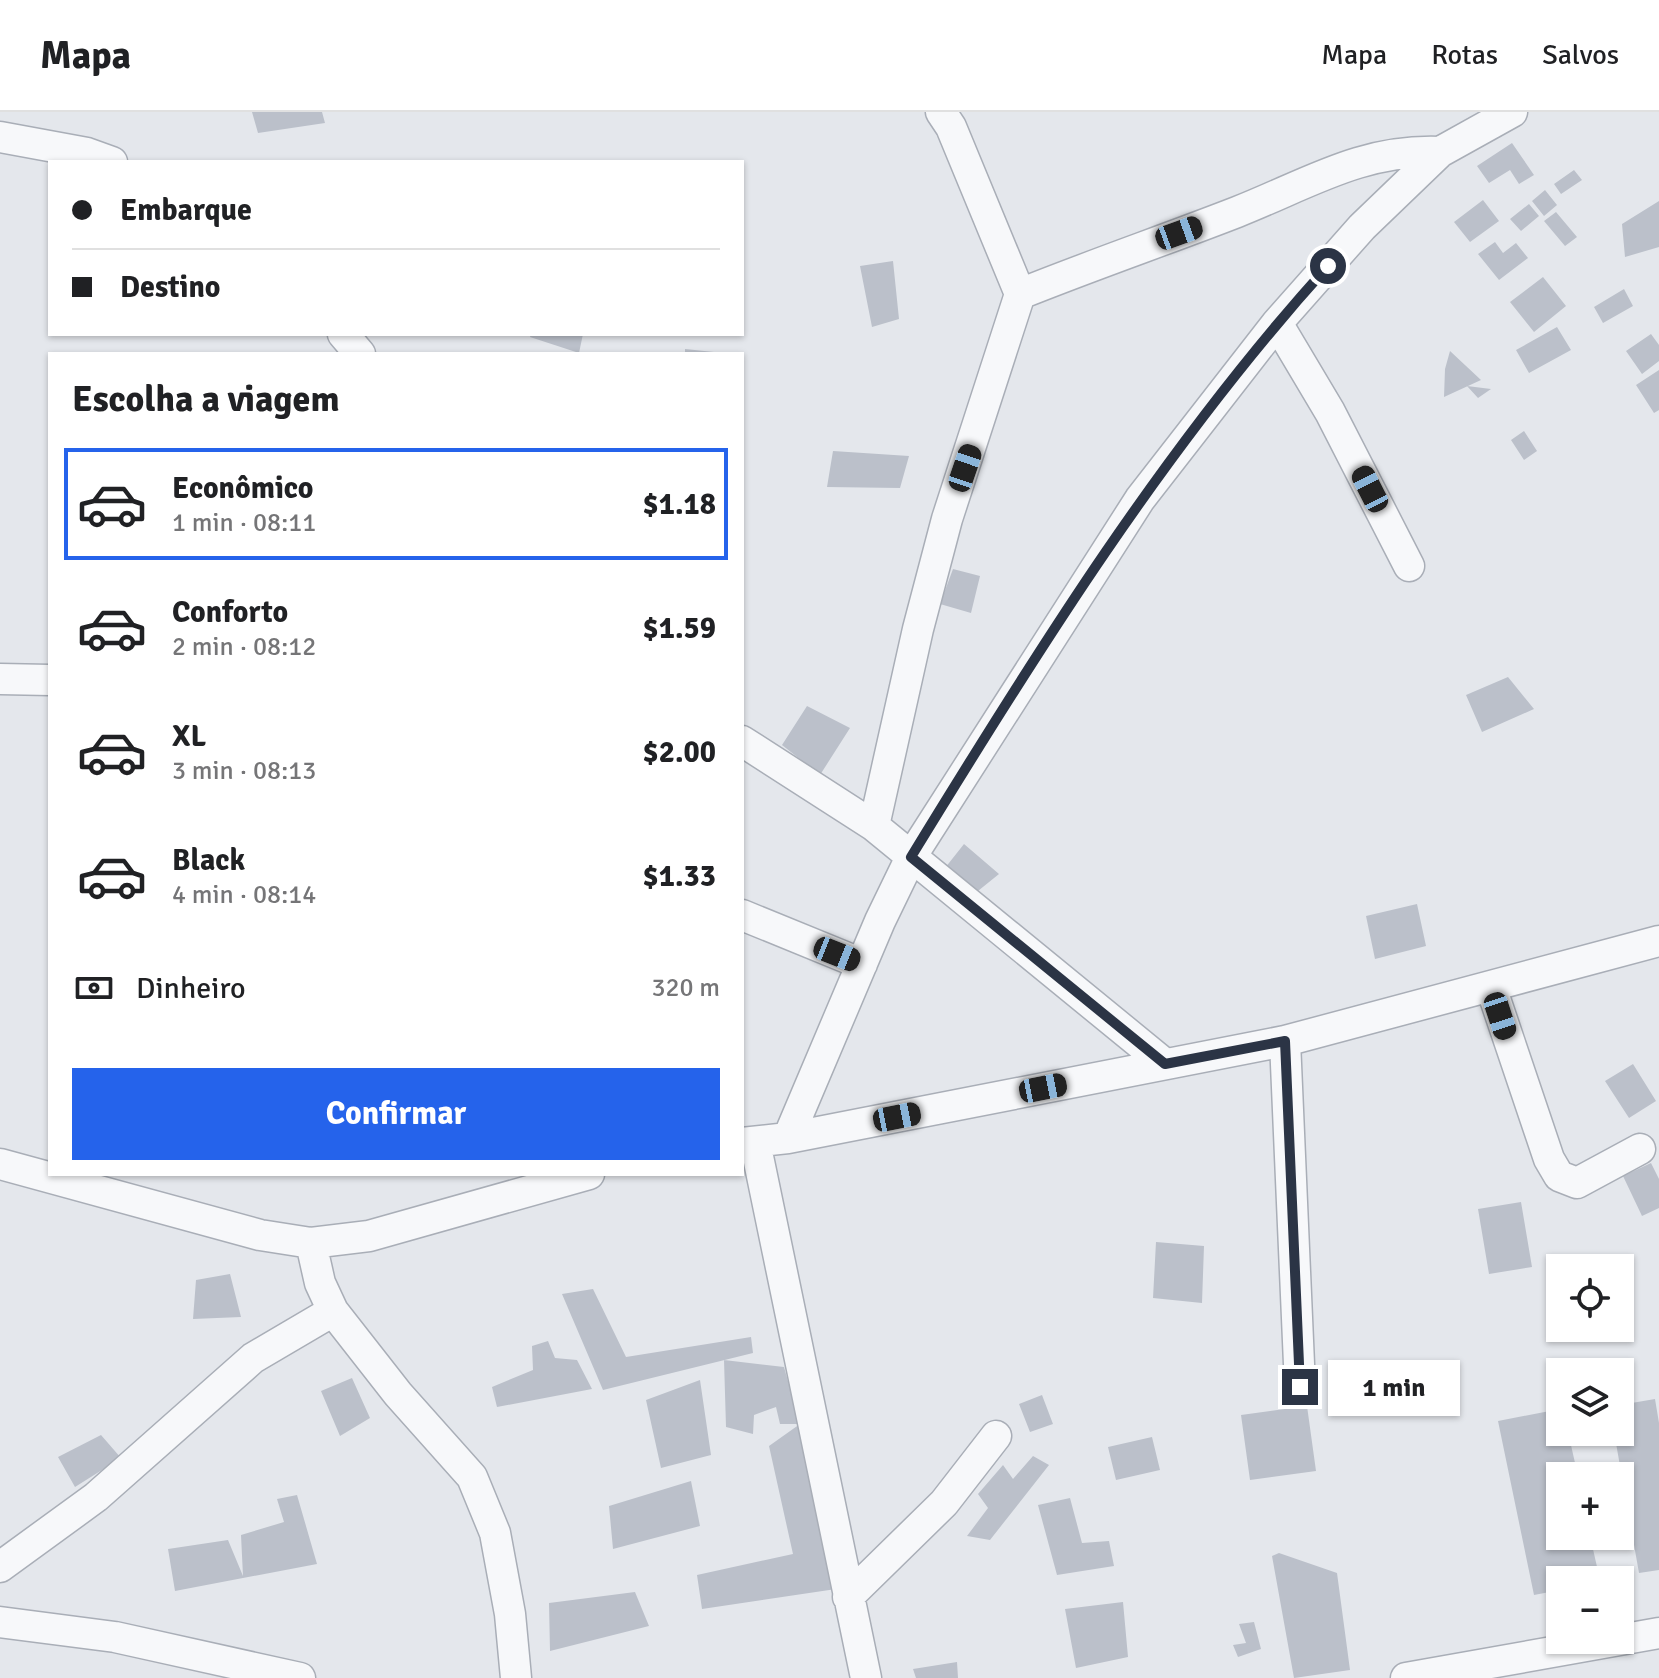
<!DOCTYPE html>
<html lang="pt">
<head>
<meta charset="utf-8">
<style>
  body { margin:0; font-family:Signika,sans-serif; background:#f6f6f6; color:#202124; height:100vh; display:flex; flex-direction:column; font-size:30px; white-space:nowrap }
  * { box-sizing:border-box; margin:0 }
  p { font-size:26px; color:#757577 }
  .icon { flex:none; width:44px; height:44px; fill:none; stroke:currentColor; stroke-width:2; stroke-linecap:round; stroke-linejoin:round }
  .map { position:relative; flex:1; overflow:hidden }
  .side { position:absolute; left:48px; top:240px; width:696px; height:824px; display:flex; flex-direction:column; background:#fff; border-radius:0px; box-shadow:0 2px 6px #0004 }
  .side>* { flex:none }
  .guide { position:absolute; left:48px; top:48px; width:696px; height:176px; border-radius:0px; box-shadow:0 2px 6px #0004; display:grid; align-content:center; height:176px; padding:0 24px; background:#fff }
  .controls { position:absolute; left:1546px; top:1142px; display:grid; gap:16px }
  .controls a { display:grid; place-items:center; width:88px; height:88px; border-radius:0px; background:#fff; box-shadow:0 2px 6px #0004; font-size:40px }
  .end { position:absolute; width:36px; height:36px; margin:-18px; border:10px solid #2b3445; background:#fff; box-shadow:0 0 0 4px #fff }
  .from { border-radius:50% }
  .bubble { position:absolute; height:56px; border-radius:0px; background:#fff; box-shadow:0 2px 6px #0004; font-size:26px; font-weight:700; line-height:56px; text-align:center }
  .car { position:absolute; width:24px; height:48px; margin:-24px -12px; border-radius:10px; box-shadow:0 0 6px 2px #0007; background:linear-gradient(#222 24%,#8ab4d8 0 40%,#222 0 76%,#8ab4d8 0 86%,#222 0) }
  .guide b { display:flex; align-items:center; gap:28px; height:76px; font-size:30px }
  .guide b+b { border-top:2px solid #e0e0e0 }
  .guide i { width:20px; height:20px; background:#202124 }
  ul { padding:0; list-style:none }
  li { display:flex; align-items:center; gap:24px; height:112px; margin:0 16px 12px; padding:0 8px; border:4px solid transparent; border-radius:0px }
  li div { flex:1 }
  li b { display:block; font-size:30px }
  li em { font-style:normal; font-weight:700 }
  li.current { border-color:#2563eb }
  li>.icon { width:72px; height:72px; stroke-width:1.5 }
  h2 { padding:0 24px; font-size:36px; line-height:96px }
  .pay { display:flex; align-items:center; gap:20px; height:88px; padding:0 24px; font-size:30px }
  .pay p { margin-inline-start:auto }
  .cta { display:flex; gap:16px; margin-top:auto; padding:16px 24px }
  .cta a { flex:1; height:92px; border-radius:0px; background:#2563eb; color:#fff; font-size:32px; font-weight:700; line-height:92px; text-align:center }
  header { display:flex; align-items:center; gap:48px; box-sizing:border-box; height:112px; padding:0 40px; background:#fff; border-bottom:2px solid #e0e0e0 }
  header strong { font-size:38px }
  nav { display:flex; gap:44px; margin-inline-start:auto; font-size:28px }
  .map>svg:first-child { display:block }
</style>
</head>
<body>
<header>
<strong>Mapa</strong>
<nav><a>Mapa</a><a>Rotas</a><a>Salvos</a></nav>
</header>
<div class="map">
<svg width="1659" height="1566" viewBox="0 0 1659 1566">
  <rect width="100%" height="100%" fill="#e4e7ec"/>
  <path fill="#bbc0ca" d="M252 0H322L325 11 258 21Z
    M1512 31 1534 63 1519 72 1510 58 1489 71 1477 54Z
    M1574 58 1582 68 1561 82 1554 72Z
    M1545 78 1557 93 1544 104 1532 89Z
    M1483 88 1499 109 1470 130 1454 110Z
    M1659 89V135L1625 145 1622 112Z
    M1529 92 1539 104 1521 119 1510 107Z
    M1556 100 1577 125 1565 134 1544 109Z
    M1495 130 1503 141 1516 131 1528 146 1499 168 1478 142Z
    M893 149 899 207 872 215 860 154Z
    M1543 165 1566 194 1534 220 1510 190Z
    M1624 177 1633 194 1603 211 1594 195Z
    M1557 215 1571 238 1529 261 1516 238Z
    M531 222H583L579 241 530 225Z
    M1651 222 1659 233V249L1642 262 1626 239Z
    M685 237 714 240V242H685Z
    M1450 239 1481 268 1444 285 1445 257Z
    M1659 258V298L1654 301 1636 273Z
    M1467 274 1491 277 1478 286Z
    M1524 319 1537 339 1524 348 1511 328Z
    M833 339 909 344 900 376 827 375Z
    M953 457 980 464 971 501 940 492Z
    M1508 565 1534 597 1482 620 1466 583Z
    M807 594 850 616 820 663 782 633Z
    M964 732 999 762 973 783 945 756Z
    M1417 792 1426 834 1375 847 1366 804Z
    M1633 952 1656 989 1629 1006 1605 969Z
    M1651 1051 1659 1067V1096L1642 1104 1623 1064Z
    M1521 1090 1532 1155 1489 1162 1478 1097Z
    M1156 1130 1204 1134 1202 1191 1153 1186Z
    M230 1162 241 1205 193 1207 196 1168Z
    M593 1177 626 1245 751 1225 753 1241 603 1278 562 1182Z
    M548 1229 555 1246 577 1248 592 1277 497 1295 492 1275 533 1258 532 1234Z
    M724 1248 784 1255 800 1312H780L776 1295 754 1303 753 1322 726 1315Z
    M352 1266 370 1306 340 1324 321 1279Z
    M700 1268 711 1343 661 1356 646 1288Z
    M1042 1283 1053 1312 1030 1320 1019 1292Z
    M1655 1287 1659 1311V1458L1639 1461 1614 1320H1620V1293Z
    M1307 1294 1316 1359 1250 1368 1241 1303Z
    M1560 1297V1320H1568L1578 1364H1560V1424H1590L1600 1468H1560V1478L1534 1483 1498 1309Z
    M800 1312 836 1477 702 1497 697 1463 793 1442 769 1334Z
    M101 1323 121 1346 75 1375 58 1345Z
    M1152 1325 1160 1358 1116 1368 1108 1335Z
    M1033 1344 1049 1353 990 1428 967 1424 988 1396 978 1382 1003 1353 1013 1367Z
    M691 1369 700 1414 613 1437 609 1394Z
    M297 1383 317 1452 175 1479 168 1437 228 1428 243 1464 241 1423 284 1410 277 1387Z
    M1070 1386 1082 1431 1109 1429 1114 1454 1057 1463 1038 1393Z
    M1279 1441 1337 1461 1350 1558 1294 1566 1272 1444Z
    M635 1480 649 1514 550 1539 549 1491Z
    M1123 1490 1128 1545 1076 1556 1065 1497Z
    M1254 1510 1261 1537 1238 1545 1233 1533 1246 1531 1239 1512Z
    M957 1550 958 1566H916L913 1557Z"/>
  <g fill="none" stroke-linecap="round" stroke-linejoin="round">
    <g stroke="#a9aeb7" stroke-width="33">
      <path id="street" d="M941 0 951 15 1020 182 947 407 918 517 874 714 1165 952
        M0 25 87 41 112 50
        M1020 182C1092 153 1165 128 1237 100 1308 72 1361 37 1440 40
        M1277 211 1330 300 1409 454
        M343 222 360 242
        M0 567 50 568
        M742 629 874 714
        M742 803 862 852
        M1491 875 1549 1047 1559 1064 1577 1071 1640 1037
        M1285 929 1300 1275
        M788 1026 880 809 911 745 1140 387 1277 211 1362 115 1440 40 1512 0
        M755 1030 866 1566
        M742 1031 788 1026 1285 929 1659 829
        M0 1052 260 1123 311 1131 369 1124 589 1062
        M333 1199 398 1282 472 1365 495 1421 510 1502 516 1566
        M0 1455 96 1385 253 1246 333 1199 320 1171 311 1131
        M848 1485 944 1391 996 1324
        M0 1510 115 1525 300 1566
        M1406 1566 1659 1521"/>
    </g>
    <use href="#street" stroke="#f7f8fa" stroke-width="30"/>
  </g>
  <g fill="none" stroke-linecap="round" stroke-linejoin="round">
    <path stroke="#2b3445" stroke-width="10" d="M1300 1275 1285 929 1165 952 911 745C1037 539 1166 333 1328 154"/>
  </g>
</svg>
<div class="controls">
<a><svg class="icon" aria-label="locate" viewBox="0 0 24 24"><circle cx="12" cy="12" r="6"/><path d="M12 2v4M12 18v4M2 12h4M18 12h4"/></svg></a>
<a><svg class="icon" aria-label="layers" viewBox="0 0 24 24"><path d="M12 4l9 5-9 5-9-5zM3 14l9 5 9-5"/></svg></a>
<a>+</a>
<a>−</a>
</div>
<i class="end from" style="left:1328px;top:154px"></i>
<i class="end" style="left:1300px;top:1275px"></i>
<div class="bubble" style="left:1328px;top:1248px;width:132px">1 min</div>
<i class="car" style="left:1179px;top:121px;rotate:70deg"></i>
<i class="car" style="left:965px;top:356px;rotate:19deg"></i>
<i class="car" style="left:1370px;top:377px;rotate:333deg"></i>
<i class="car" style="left:837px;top:842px;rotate:112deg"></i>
<i class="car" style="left:1500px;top:904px;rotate:162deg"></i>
<i class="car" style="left:1043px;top:976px;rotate:79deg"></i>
<i class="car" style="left:897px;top:1005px;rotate:79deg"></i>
<div class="guide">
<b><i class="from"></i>Embarque</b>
<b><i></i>Destino</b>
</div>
<section class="side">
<h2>Escolha a viagem</h2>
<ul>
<li class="current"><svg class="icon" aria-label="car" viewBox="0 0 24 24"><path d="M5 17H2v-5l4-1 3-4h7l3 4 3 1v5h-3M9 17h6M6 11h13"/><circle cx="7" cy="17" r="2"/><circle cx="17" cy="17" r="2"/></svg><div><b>Econômico</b><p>1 min · 08:11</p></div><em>$1.18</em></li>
<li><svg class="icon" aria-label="car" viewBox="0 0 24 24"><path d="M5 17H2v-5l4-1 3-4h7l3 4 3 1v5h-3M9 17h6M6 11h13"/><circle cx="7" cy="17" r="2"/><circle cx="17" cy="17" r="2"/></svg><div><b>Conforto</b><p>2 min · 08:12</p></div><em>$1.59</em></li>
<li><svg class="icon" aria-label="car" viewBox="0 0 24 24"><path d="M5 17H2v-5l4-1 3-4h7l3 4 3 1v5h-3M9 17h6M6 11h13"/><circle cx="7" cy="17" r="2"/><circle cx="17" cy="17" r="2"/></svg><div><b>XL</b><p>3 min · 08:13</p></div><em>$2.00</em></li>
<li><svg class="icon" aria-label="car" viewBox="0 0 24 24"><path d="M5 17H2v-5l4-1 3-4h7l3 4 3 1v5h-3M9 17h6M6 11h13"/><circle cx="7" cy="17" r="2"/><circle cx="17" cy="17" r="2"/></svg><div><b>Black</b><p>4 min · 08:14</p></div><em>$1.33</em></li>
</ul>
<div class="pay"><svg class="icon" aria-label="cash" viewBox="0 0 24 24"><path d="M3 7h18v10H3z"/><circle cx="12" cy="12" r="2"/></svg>Dinheiro<p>320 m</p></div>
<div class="cta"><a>Confirmar</a></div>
</section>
</div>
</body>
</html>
